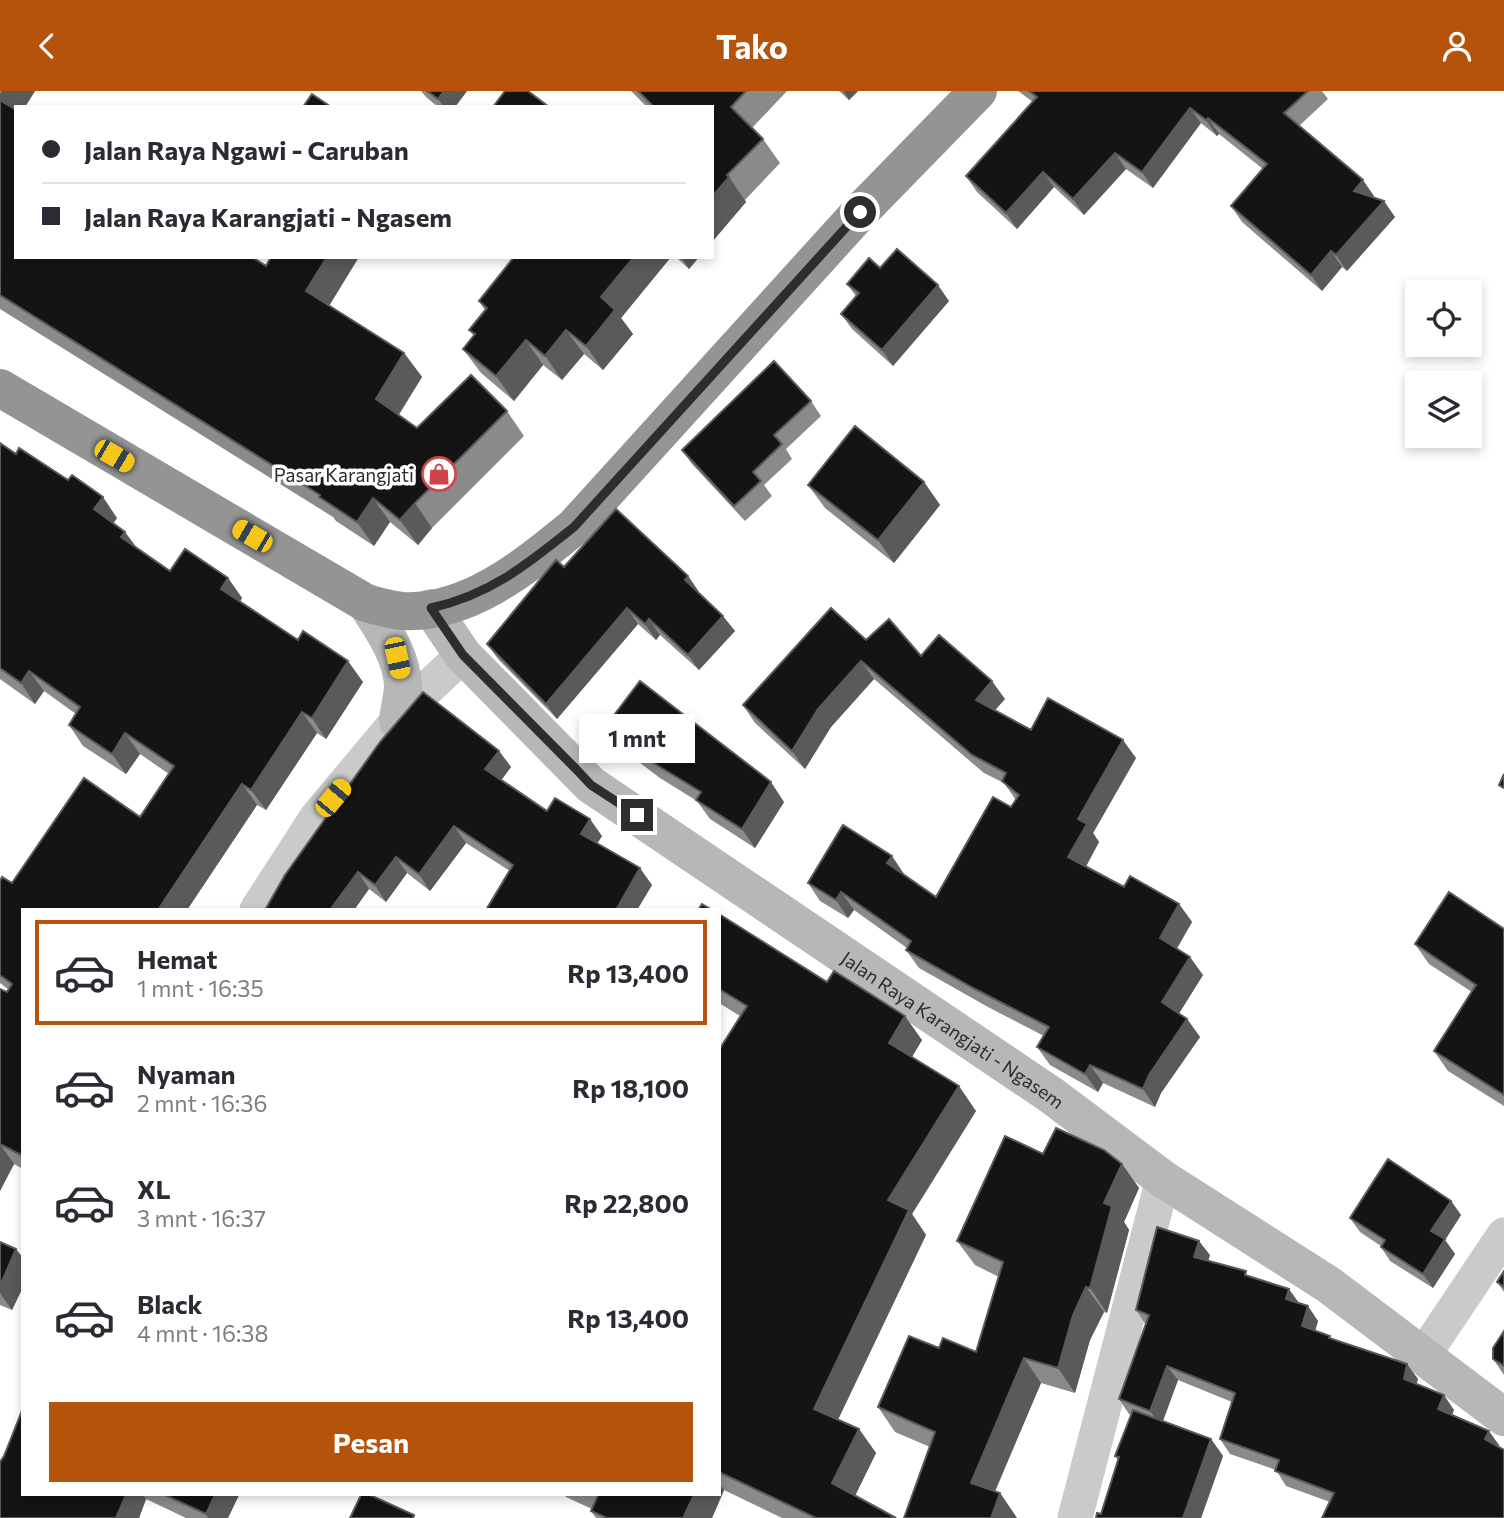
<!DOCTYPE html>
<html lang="id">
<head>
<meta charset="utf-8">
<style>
  body { margin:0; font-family:Commissioner,sans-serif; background:#f2f2f3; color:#2b2b33; height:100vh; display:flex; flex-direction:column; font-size:26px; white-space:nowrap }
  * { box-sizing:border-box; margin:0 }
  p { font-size:23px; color:#7c7c81 }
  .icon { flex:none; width:38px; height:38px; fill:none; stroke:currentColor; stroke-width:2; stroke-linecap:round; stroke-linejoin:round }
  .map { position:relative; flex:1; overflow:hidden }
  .details { position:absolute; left:21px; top:817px; width:700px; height:588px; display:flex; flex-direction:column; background:#fff; border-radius:0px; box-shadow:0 4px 10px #0003 }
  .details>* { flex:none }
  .guide { position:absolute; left:14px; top:14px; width:700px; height:154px; border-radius:0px; box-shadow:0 4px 10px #0003; display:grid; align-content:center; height:154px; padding:0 28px; background:#fff }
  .controls { position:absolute; left:1405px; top:189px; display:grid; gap:14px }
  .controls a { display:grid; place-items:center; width:77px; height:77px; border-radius:0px; background:#fff; box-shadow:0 4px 10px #0003; font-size:35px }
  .end { position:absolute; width:32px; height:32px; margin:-16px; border:9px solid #2d2d2d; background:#fff; box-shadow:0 0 0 4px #fff }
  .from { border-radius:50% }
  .bubble { position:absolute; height:49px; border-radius:0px; background:#fff; box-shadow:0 4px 10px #0003; font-size:23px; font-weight:700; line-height:49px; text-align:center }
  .car { position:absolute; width:21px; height:42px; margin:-21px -10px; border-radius:9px; box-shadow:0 0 5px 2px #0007; background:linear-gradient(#f5c518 24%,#345 0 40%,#f5c518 0 76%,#345 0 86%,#f5c518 0) }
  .guide b { display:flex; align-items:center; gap:24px; height:66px; font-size:26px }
  .guide b+b { border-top:2px solid #e1e1e2 }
  .guide i { width:18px; height:18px; background:#2b2b33 }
  ul { padding:12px 0 0; list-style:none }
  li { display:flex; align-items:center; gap:21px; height:105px; margin:0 14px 10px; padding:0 14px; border:4px solid transparent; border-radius:0px }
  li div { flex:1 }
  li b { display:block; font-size:26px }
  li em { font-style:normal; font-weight:700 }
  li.on { border-color:#b45309 }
  li>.icon { width:63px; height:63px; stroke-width:1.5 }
  .primary-button { display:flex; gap:14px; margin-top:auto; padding:14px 28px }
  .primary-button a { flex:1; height:80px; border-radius:0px; background:#b45309; color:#fff; font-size:28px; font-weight:700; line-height:80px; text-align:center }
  header { display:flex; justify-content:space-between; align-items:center; height:91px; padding:0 28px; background:#b45309; color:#fff; font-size:32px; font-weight:700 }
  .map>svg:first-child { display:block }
</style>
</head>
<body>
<header><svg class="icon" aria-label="back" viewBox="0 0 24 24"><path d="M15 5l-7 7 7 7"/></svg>Tako<svg class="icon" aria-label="person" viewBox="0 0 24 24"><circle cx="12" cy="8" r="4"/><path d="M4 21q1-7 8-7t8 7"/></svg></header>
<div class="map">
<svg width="1504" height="1427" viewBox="0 0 1504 1427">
  <rect width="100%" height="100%" fill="#fff"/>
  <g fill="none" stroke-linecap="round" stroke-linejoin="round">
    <path stroke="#cacaca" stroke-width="35" d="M257 819 317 726 415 609 463 564
      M1423 1265 1504 1144
      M1075 1427 1163 1088"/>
    <g stroke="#b7b7b7" stroke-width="38">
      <path d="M366 512C382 537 403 566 403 597 402 608 399 619 398 630"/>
      <path id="s1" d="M431 517 463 564 591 694 1051 1004 1163 1088 1329 1194 1504 1326"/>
    </g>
    <path stroke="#949494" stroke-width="38" d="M0 297 366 512C378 515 391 519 403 520 469 523 526 475 574 436L860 121 978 0"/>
  </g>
  <path fill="#8a8a8a" d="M0 0H35L25 16H16V166L329 215 404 262 422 286 399 324 417 337 507 320 524 345 432 437 418 454 390 431 374 455 336 430 333 426 0 218Z
    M421 0H467L455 16H438L426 6Z
    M631 0H787L752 37 763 48 780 72 745 109 746 111 712 151V16H647Z
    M839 0H858L849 9Z
    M1018 0H1322L1328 8 1299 35 1374 105 1373 106 1395 126 1347 180 1342 176 1322 200 1242 131 1231 115 1263 78 1219 43 1217 45 1201 32 1153 97 1126 78 1084 124 1054 96 1017 138 977 101 966 85 1033 11Z
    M514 166H671L621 227 633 243 603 279 584 263 562 289 543 274 514 310 481 282 463 258 474 245 469 239 485 219 479 210Z
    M676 166H699L689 178Z
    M880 177 949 210 893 275 852 238 841 223 856 205 847 193Z
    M811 310 821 325 786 358 792 368 764 394 772 405 745 430 692 373 682 359Z
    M0 352 117 427 113 432 137 457 170 480 228 487 242 507 240 511 363 591 326 648 317 642 266 719 257 714 187 819H23V1078L14 1073 0 1100V898L7 901 9 899 0 892V790L12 792 140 726 169 683 140 663 126 683 83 655 69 634 76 623 44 600 35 613 0 588Z
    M924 391 940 414 894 472 825 417 808 394Z
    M564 476 688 485 699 501V502L735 540 699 579 660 544 656 549 638 533 557 628 498 568 487 553Z
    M866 549 921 565 1005 608 995 619 1031 639 1136 667 1093 742 1099 751 1086 776 1124 796 1179 813 1192 831 1177 858 1203 884 1179 922 1187 928 1200 946 1161 1002 1155 1016 1103 992 1098 1001 1050 974 1037 956 1044 945 988 916 919 877 906 859 907 857 854 819 848 827 820 810 808 792 904 783V784L936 806 1016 709 1004 692 984 682 874 588 831 636 805 678 755 632 743 614Z
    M605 636 784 711 755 757 710 728 697 710 660 687 619 656Z
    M499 660 511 676 501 689 547 720 602 745 597 753 652 794 637 819H486L510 780 466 752 430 800 407 782 386 811 369 798 354 819H265Z
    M719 823 827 891 922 949 912 966 976 1020 912 1123 926 1144 838 1329 859 1338 876 1362 855 1405 896 1427H782L724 1399 712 1427H596L591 1420 592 1418 566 1406 565 1404H719V959L740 925 719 912Z
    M1504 838V1015L1448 980 1434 960 1472 901 1429 873 1415 853Z
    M1043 1063 1122 1073 1139 1097 1124 1131 1129 1139 1107 1222 1104 1221 1090 1249 1075 1302 1041 1292 995 1401 1000 1402 1017 1427 930 1356 895 1341 878 1316 939 1257 976 1261 999 1186 975 1174 957 1150Z
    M1451 1110 1461 1124 1445 1149 1455 1163 1433 1197 1390 1170 1381 1156V1155L1360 1141 1350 1127Z
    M0 1151 16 1158 23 1167V1196L12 1219 0 1214Z
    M1210 1164 1208 1169 1250 1185 1299 1212 1318 1230 1315 1240 1418 1288 1416 1293 1454 1319 1452 1324 1499 1354V1356L1330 1411 1286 1395 1276 1379 1230 1363 1220 1348 1232 1311 1178 1289 1163 1330 1211 1348 1223 1365 1201 1427H1096L1101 1423 1118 1369 1115 1365 1131 1324 1129 1323 1119 1308 1146 1234 1136 1219Z
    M1504 1180V1201L1497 1191Z
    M1504 1240V1284L1493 1268Z
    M23 1404H239L228 1427H186L146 1408 139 1427H0Z"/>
  <path fill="#5a5a5a" d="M2 0H35L25 16H16V30L0 11V3Z
    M444 0H467L455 16H444L438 8Z
    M843 0H858L849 9Z
    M1190 17 1201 32 1153 97 1142 81Z
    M1208 27 1219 43 1217 45 1206 29Z
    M1115 62 1126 78 1084 124 1073 108Z
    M1043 81 1054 96 1017 138 1006 122Z
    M729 86 746 111 712 151V106Z
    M1363 89 1374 105 1365 115 1354 100Z
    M1384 110 1395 126 1347 180 1336 164Z
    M1331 160 1342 176 1322 200 1311 184Z
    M327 166H359L323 225 306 200Z
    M634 166H671L621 227 633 243 603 279 586 255 601 206Z
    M681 166H699L689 178Z
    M938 194 949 210 893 275 882 259Z
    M566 239 584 263 562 289 545 265Z
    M526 249 543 274 514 310 496 285Z
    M404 262 422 286 393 332 376 308Z
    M924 391 940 414 894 472 878 449Z
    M103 406 117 427 109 439 94 418Z
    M373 407 390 431 374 455 357 431Z
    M415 412 432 437 418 454 400 429Z
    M125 441 140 461 121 446Z
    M688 485 699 501 696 505 685 489Z
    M228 487 242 507 235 518 221 498Z
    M627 517 638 533 557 628 546 613Z
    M723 525 735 540 699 579 688 564Z
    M649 528 660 544 656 549 645 533Z
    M348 570 363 591 326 648 312 627Z
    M861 570 874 588 831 636 805 678 792 660 818 618Z
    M29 580 44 600 35 613 21 592Z
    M992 590 1005 608 988 627 976 609Z
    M302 621 317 642 266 719 251 699Z
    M125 642 140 663 126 683 112 663Z
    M1123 649 1136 667 1093 742 1099 751 1081 784 1068 766 1078 728Z
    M499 660 511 676 497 695 485 678Z
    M771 691 784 711 755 757 742 738Z
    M242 693 257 714 187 819H158Z
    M590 728 602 745 592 760 581 743Z
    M454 735 466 752 430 800 419 783Z
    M892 765 904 783 900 790 887 772Z
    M396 766 407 782 386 811 375 794Z
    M640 777 652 794 637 819H616Z
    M358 781 369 798 354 819H330Z
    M841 801 854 819 848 827 836 809Z
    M1179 813 1192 831 1172 865 1160 847Z
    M1190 866 1203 884 1175 929 1162 911Z
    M905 925 922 949 906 976 889 952Z
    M1187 928 1200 946 1161 1002 1155 1016 1143 998 1149 984Z
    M1090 974 1103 992 1098 1001 1085 983Z
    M959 995 976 1020 912 1123 926 1144 831 1343 814 1318 888 1109Z
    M0 1053 14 1073 0 1100Z
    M1122 1073 1139 1097 1124 1131 1129 1139 1107 1222 1090 1197 1104 1112Z
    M1451 1110 1461 1124 1445 1149 1455 1163 1433 1197 1423 1183 1431 1140Z
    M1199 1150 1210 1164 1205 1180 1194 1166Z
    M16 1158 23 1167V1196L12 1219 0 1202V1195Z
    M1086 1196 1104 1221 1090 1249 1075 1302 1058 1277 1073 1224Z
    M1289 1198 1299 1212 1286 1208Z
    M1308 1215 1318 1230 1312 1250 1302 1235Z
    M1024 1267 1041 1292 988 1416 971 1392Z
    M1407 1273 1418 1288 1414 1302 1404 1288Z
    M1167 1275 1178 1289 1161 1335 1150 1320Z
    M1444 1304 1454 1319 1448 1333 1438 1318Z
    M859 1338 876 1362 849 1417 832 1392Z
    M1489 1340 1499 1354 1496 1363 1485 1348Z
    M1211 1348 1223 1365 1201 1427H1183Z
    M719 1392 724 1399 712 1427H685L684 1425 694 1404H719Z
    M1000 1402 1017 1427H991Z
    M126 1404H143L146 1408 139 1427H116Z
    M215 1404H239L228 1427H208L206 1423Z"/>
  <path fill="#141414" stroke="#5a5a5a" stroke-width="2" d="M427 0H444L438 8Z
    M505 0H528L549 16H493Z
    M638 0H746L731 16 763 48 727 84 729 86 712 106V16H654Z
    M1029 0H1308L1284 22 1363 89 1354 100 1384 110 1336 164 1331 160 1311 184 1231 115 1267 73 1208 27 1206 29 1190 17 1142 81 1115 62 1073 108 1043 81 1006 122 966 85 1037 6Z
    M312 3 331 16H303Z
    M0 9 16 19V166H252L266 175 271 166H327L306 200 404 262 376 308 417 337 471 284 507 320 415 412 400 429 373 407 357 431 319 406 320 404 0 204Z
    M897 158 938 194 882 259 841 223 859 202 847 193 869 167 880 177Z
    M514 166H634L601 206 615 219 586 255 566 239 545 265 526 249 496 285 463 258 475 243 469 239 487 217 479 210Z
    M774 270 811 310 774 344 782 353 753 381 761 390 734 415 682 359Z
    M855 335 924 391 878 449 808 394Z
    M0 352 16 363 19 357 68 389 72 384 103 406 94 418 125 441 121 446 170 480 185 458 228 487 221 498 298 549 303 540 348 570 312 627 302 621 251 699 242 693 158 819H23V1065L0 1053V898L7 901 12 893 0 884V790L2 786 12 792 84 687 140 726 174 675 125 642 112 663 69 634 80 616 29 580 21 592 0 577Z
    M616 418 688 485 685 489 723 525 688 564 649 528 645 533 627 517 546 613 487 553 556 469 564 476Z
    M831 517 866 549 889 528 921 565 939 544 992 590 976 609 1031 639 1048 607 1123 649 1078 728 1087 733 1068 766 1124 796 1130 785 1179 813 1160 847 1190 866 1162 911 1187 928 1149 984 1143 998 1090 974 1085 983 1037 956 1049 936 975 898 906 859 911 850 841 801 836 809 808 792 843 734 892 765 887 772 936 806 993 706 1011 716 1019 704 1002 690 1006 682 972 664 861 570 818 618 792 660 743 614Z
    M640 590 771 691 742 738 696 709 701 701 647 668 605 636Z
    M423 601 499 660 485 678 547 720 555 707 590 728 581 743 640 777 616 819H486L513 774 454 735 419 783 396 766 375 794 358 781 330 819H265L285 784 380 651Z
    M1504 683V697L1499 694Z
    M1449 801 1504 838V1004L1434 960 1476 894 1415 853Z
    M702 813 712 819H698Z
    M719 823 827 891 834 880 905 925 889 952 959 995 888 1109 909 1119 814 1318 859 1338 832 1392 896 1427H816L719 1381V959L747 915 719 898Z
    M1056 1037 1104 1059 1122 1073 1104 1112 1112 1115 1090 1197 1086 1196 1073 1224 1058 1277 1024 1267 971 1392 1000 1402 991 1427H904L935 1341 878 1316 909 1245 939 1257 943 1247 976 1261 1003 1171 957 1150 1005 1045 1043 1063Z
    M1388 1068 1451 1110 1431 1140 1445 1148 1423 1183 1381 1156 1385 1149 1350 1127Z
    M1157 1136 1199 1150 1194 1166 1246 1180 1245 1184 1289 1198 1286 1208 1308 1215 1302 1235 1330 1245 1329 1247 1407 1273 1404 1288 1444 1304 1438 1318 1489 1340 1485 1348 1504 1359V1427H1322L1334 1402 1275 1380 1279 1369 1220 1348 1235 1302 1167 1275 1150 1320 1119 1308 1149 1224 1136 1219Z
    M0 1151 16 1158 0 1195Z
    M1504 1180V1196L1497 1191Z
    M1504 1240V1275L1493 1268V1257Z
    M23 1317V1404H126L116 1427H0V1371L4 1365Z
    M1133 1319 1211 1348 1183 1427H1096L1097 1422 1101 1423 1119 1366 1115 1365Z
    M165 1404H215L206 1423Z
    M361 1404H370L414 1424 413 1427H350Z
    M596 1404H694L684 1425 688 1427H607L591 1420 598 1404Z"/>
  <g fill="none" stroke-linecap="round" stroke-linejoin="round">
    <path stroke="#2d2d2d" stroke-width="9" d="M637 724 591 694 576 678 463 564 431 517C490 504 528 473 574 436L860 121"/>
  </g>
  <defs>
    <g id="shop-ring" transform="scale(1.75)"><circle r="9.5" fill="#fff" stroke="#ce444b" stroke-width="1.5"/><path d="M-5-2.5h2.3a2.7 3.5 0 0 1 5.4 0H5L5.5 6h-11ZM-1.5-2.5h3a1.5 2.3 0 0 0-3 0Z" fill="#ce444b"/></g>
  </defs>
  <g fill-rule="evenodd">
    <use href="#shop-ring" x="439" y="383"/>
  </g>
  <g text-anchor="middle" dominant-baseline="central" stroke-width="7" stroke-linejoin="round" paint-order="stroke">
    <g font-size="19" fill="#2d2d2d" stroke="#fff" text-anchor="end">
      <text x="414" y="383">Pasar Karangjati</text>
    </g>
    <g font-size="19" fill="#2d2d2d" stroke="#fff">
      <text stroke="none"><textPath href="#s1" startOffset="676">Jalan Raya Karangjati - Ngasem</textPath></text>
    </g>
  </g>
</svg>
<div class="controls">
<a><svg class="icon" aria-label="locate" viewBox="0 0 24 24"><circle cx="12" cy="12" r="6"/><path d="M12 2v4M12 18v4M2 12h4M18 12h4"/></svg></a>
<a><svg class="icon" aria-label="layers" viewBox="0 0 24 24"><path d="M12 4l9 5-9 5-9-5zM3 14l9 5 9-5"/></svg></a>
</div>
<i class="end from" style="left:860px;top:121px"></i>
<i class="end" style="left:637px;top:724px"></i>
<div class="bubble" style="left:579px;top:623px;width:116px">1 mnt</div>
<i class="car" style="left:114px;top:365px;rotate:120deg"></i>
<i class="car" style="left:252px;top:445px;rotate:300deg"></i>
<i class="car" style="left:397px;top:567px;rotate:168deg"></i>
<i class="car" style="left:333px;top:707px;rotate:40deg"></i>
<div class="guide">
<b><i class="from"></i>Jalan Raya Ngawi - Caruban</b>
<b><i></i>Jalan Raya Karangjati - Ngasem</b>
</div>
<section class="details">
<ul>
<li class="on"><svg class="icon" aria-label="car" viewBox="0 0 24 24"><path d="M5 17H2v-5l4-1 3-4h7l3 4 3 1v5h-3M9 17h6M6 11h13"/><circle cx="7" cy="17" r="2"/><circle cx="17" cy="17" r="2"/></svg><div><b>Hemat</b><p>1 mnt · 16:35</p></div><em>Rp 13,400</em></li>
<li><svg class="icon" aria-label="car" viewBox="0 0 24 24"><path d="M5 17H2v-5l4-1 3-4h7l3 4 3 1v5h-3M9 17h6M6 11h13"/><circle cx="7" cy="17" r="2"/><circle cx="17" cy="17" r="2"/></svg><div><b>Nyaman</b><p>2 mnt · 16:36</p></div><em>Rp 18,100</em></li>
<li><svg class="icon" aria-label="car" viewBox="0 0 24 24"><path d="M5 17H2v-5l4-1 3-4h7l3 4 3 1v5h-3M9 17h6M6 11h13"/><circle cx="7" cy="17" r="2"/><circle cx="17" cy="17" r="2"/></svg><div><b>XL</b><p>3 mnt · 16:37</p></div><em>Rp 22,800</em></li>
<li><svg class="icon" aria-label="car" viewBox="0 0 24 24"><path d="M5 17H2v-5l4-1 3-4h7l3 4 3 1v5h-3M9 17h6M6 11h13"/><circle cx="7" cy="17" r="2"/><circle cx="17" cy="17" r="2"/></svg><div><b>Black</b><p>4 mnt · 16:38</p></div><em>Rp 13,400</em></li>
</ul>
<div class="primary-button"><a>Pesan</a></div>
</section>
</div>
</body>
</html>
